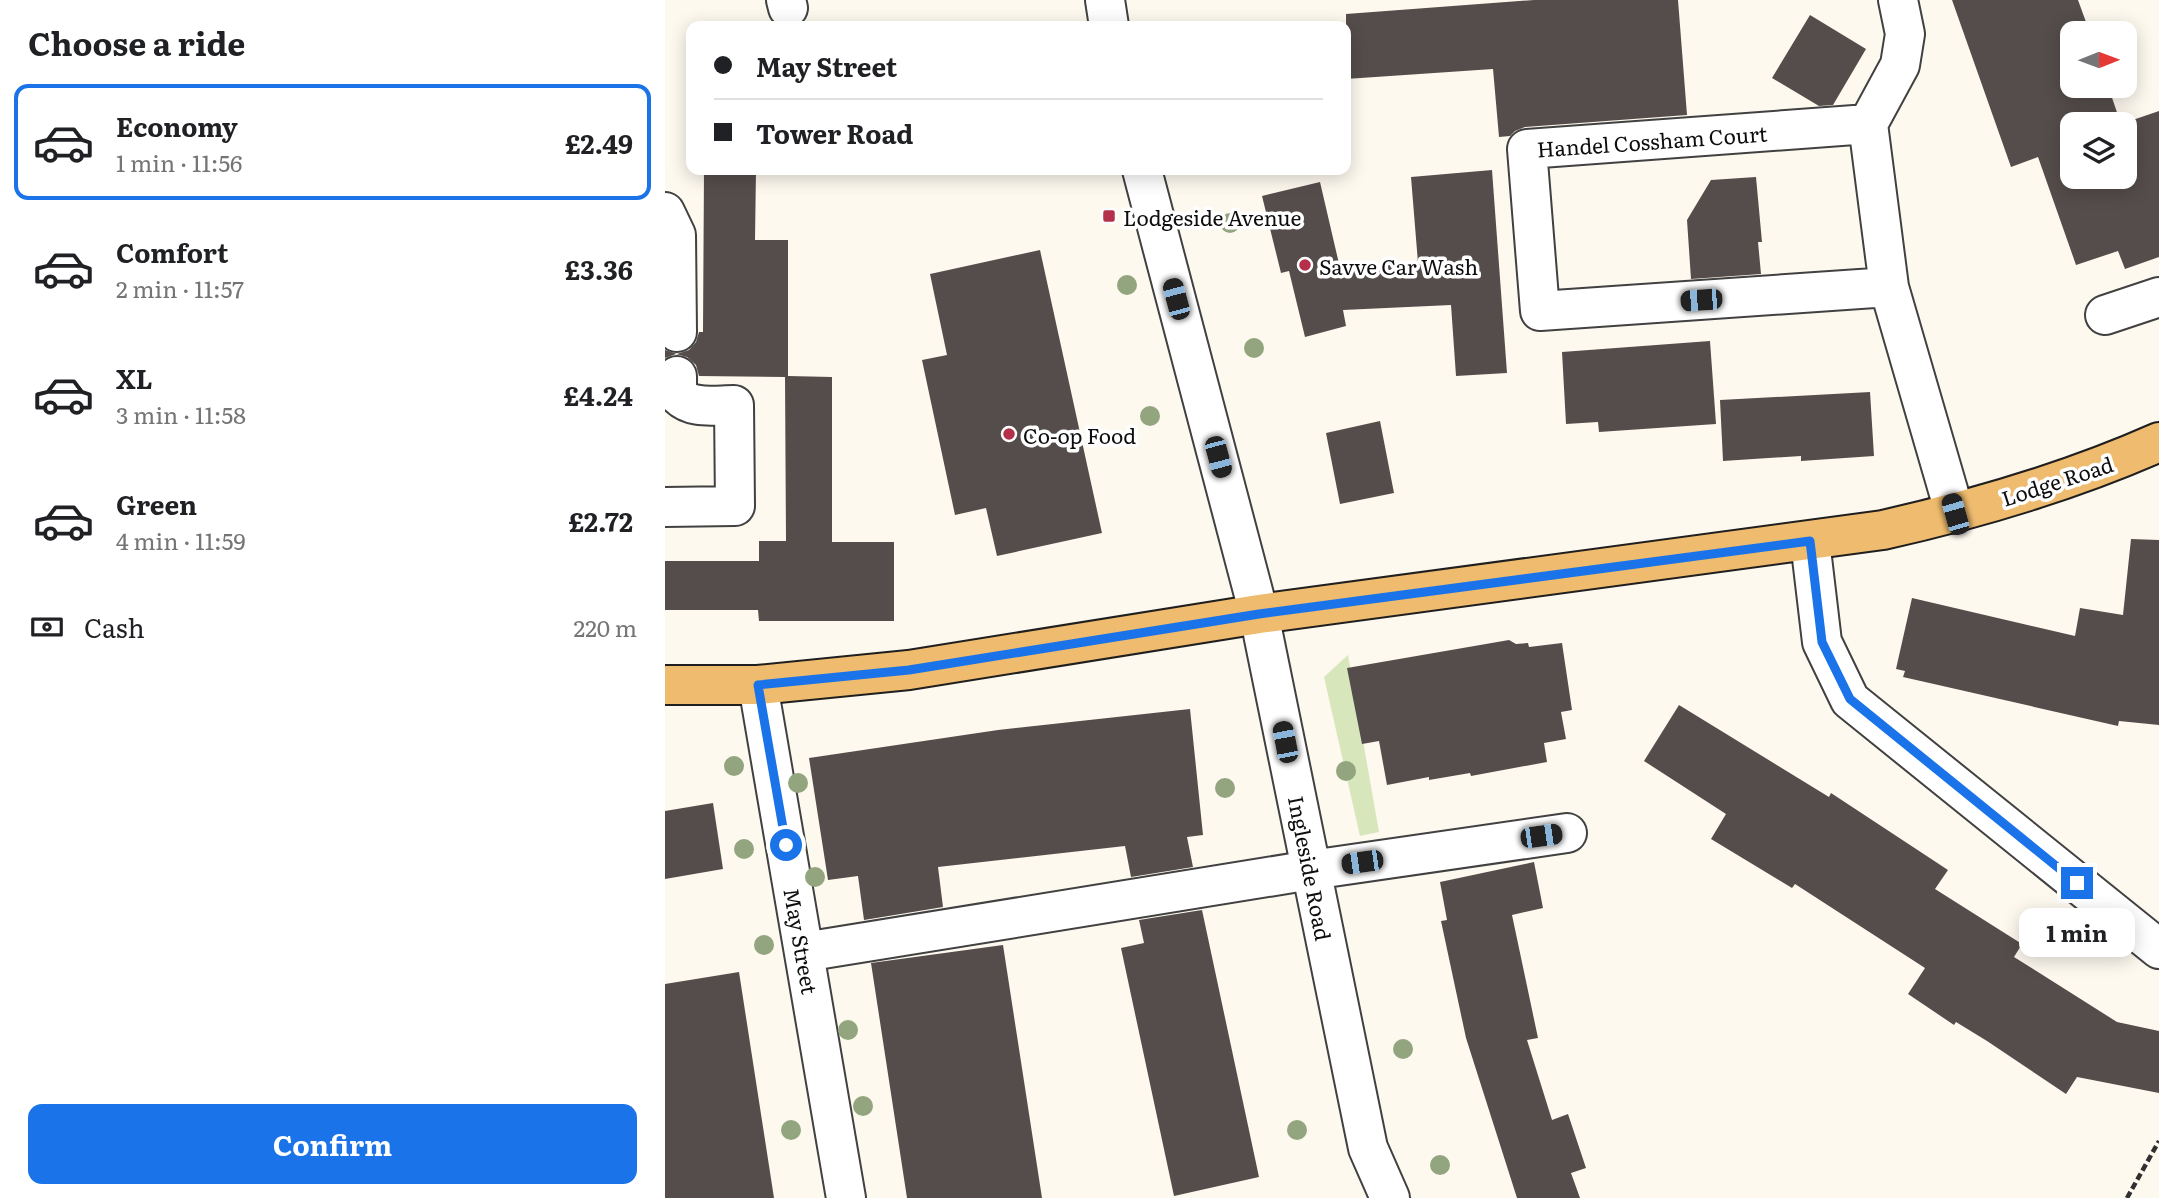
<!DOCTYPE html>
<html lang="en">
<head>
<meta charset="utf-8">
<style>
  body { margin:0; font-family:Literata,serif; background:#f2f2f2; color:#202124; height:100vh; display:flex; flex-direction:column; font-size:26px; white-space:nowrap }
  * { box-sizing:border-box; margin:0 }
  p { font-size:23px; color:#757577 }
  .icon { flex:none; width:38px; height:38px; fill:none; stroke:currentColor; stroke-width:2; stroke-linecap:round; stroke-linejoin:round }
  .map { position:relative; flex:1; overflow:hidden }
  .details { display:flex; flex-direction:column; background:#fff; width:665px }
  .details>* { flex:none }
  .hud { position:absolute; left:21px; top:21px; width:665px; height:154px; border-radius:14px; box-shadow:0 4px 18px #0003; display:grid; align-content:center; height:154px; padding:0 28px; background:#fff }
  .needle { width:46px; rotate:89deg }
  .buttons { position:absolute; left:1395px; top:21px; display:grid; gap:14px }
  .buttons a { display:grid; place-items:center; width:77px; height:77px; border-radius:14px; background:#fff; box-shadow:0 4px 18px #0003; font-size:35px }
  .end { position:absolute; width:32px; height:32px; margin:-16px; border:9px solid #1a73e8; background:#fff; box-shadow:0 0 0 4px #fff }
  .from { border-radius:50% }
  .bubble { position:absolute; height:49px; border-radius:14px; background:#fff; box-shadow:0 4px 18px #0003; font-size:23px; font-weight:700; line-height:49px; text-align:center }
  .car { position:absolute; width:21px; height:42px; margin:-21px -10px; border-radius:9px; box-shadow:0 0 5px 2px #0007; background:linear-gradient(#222 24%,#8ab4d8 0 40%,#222 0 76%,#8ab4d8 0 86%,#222 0) }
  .hud b { display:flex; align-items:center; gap:24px; height:66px; font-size:26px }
  .hud b+b { border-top:2px solid #e0e0e0 }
  .hud i { width:18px; height:18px; background:#202124 }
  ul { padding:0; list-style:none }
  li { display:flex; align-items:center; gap:21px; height:116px; margin:0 14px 10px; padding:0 14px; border:4px solid transparent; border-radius:14px }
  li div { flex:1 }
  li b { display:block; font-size:26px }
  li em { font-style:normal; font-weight:700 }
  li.on { border-color:#1a73e8 }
  li>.icon { width:63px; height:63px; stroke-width:1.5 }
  h2 { padding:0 28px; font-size:32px; line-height:84px }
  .pay { display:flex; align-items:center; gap:18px; height:77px; padding:0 28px; font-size:26px }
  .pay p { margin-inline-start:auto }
  .button { display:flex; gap:14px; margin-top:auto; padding:14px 28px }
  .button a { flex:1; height:80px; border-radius:14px; background:#1a73e8; color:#fff; font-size:28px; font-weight:700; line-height:80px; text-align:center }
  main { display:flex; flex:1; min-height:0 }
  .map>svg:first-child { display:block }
</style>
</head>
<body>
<main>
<section class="details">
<h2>Choose a ride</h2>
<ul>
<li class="on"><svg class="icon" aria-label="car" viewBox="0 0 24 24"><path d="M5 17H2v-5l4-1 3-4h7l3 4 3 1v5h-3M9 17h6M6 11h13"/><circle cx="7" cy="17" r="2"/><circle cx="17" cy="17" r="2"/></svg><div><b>Economy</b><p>1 min · 11:56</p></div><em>£2.49</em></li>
<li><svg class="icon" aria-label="car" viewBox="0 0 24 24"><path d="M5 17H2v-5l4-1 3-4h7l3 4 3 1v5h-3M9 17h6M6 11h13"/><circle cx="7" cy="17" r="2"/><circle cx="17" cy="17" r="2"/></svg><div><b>Comfort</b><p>2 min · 11:57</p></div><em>£3.36</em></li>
<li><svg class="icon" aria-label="car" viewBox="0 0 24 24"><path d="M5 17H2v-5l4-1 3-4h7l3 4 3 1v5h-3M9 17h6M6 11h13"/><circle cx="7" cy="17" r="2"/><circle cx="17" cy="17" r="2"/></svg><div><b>XL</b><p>3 min · 11:58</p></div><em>£4.24</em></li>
<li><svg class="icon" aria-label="car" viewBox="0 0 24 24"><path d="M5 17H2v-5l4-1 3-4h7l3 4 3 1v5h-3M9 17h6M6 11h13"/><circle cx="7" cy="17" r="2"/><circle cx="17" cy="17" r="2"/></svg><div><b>Green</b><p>4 min · 11:59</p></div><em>£2.72</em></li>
</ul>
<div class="pay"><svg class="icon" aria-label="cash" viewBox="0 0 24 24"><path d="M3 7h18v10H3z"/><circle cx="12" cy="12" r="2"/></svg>Cash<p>220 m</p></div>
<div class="button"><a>Confirm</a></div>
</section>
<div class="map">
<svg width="1494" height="1198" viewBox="0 0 1494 1198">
  <rect width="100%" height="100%" fill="#fef9ef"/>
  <path fill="#d8e6bb" d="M683 655 714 832 695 836 659 677Z"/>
  <path fill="#554d4b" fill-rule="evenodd" d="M869 0H1013L1022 115 860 127 850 131 845 136 834 137 828 69 681 79V14Z
    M1287 0H1413L1425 33H1407V86H1443L1456 124 1494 111V257L1460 269 1453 251 1411 265 1373 157 1346 167ZM1407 124H1460V177H1407Z
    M1145 15 1201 49 1168 105 1154 106 1107 78Z
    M39 170H91L90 240H123V376L167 377V542H229V621H94L93 610H0V561H94V541H121L120 377 34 376 31 365 22 357 11 354 0 358V350L12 354 24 350 31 342 34 332H38Z
    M827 170 842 373 791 376 786 305 678 310 681 326 640 337 624 271 616 273 597 196 655 182 675 268 753 263 746 177Z
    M1091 177 1097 242H1093L1096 274 1026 279 1022 220 1046 180Z
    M375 250 437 533 332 556 321 508 290 515 257 360 282 355 265 274Z
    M1045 341 1051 424 934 432 933 422 901 424 897 352Z
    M1205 392 1209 456 1136 461V456L1058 461 1055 400Z
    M715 421 729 493 675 504 661 433Z
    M1466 539 1494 540V725L1454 721 1453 726 1238 677 1240 671 1231 669 1247 598 1410 636 1415 608 1458 615Z
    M844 640 851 644 863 643 864 647 897 643 907 710 896 712 901 739 879 743 882 762 806 776 805 773 764 780V777L722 785 714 741 697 744 682 668Z
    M1014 705 1164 797 1166 793 1283 870 1270 889 1357 944 1349 957 1452 1022 1494 1031V1093L1412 1077 1401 1094 1322 1041 1291 1022 1289 1025 1243 994 1260 968 1130 884 1127 888 1046 839 1061 814 979 761Z
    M525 709 538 835 522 837 528 867 466 877 460 846 273 867 278 907 199 920 193 876 163 880 144 758 333 730Z
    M48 803 58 869 0 879V811Z
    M869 862 878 908 847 915 873 1038 862 1040 887 1120 903 1114 921 1168 906 1173 915 1198H852L801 1038 776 921 782 920 775 882Z
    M537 910 594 1177 509 1196 456 948 479 943 474 920Z
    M338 945 377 1198H242L206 963Z
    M74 972 109 1198H0V984Z"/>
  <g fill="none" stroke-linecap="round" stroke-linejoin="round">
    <g stroke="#414141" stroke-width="42">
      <path id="minor" d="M121 0 123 8
        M440 0 444 26
        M1233 0 1240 34 1235 65 1203 124 1224 287 1290 514
        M1203 124 862 149 875 311 1224 287
        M477 170 594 614 703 1148 725 1198
        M0 212 11 235 12 332
        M1440 315 1494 297
        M0 507 70 506 69 405C49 405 26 410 12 394V376
        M1145 541 1157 642 1185 700 1494 949
        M93 685 181 1198
        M139 952 646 870 902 833"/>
    </g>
    <g stroke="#1f1f1f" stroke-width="42">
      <path id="major" d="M0 685H93L244 670 594 614 1218 530C1311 509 1406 481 1494 442"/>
    </g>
    <path stroke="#303030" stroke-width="4.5" stroke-dasharray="7 3.5" stroke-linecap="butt" d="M1462 1198 1494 1141"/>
    <use href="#minor" stroke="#fff" stroke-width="38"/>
    <use href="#major" stroke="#efbb6e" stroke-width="38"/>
  </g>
  <g fill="#92a57e">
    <circle cx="565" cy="223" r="10"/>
    <circle cx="462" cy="285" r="10"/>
    <circle cx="589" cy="348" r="10"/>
    <circle cx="485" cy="416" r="10"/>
    <circle cx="69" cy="766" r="10"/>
    <circle cx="681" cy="771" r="10"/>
    <circle cx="133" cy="783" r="10"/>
    <circle cx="560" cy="788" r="10"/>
    <circle cx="79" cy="849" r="10"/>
    <circle cx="150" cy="877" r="10"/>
    <circle cx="99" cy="945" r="10"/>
    <circle cx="183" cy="1030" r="10"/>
    <circle cx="738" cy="1049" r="10"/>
    <circle cx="198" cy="1106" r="10"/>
    <circle cx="126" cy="1130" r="10"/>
    <circle cx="632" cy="1130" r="10"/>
    <circle cx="775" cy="1165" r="10"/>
  </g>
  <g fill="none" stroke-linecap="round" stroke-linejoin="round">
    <path stroke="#1a73e8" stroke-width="9" d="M121 845 93 685 244 670 594 614 1145 541 1157 642 1185 699 1412 883"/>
  </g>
  <g fill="#b42f4a" stroke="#fff" stroke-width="2.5">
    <rect x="437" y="209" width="14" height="14" rx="3.5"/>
    <circle cx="640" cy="265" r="7"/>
    <circle cx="344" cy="434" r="7"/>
  </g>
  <g text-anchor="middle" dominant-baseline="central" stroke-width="7" stroke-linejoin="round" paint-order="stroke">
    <g font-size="21" fill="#0e0e0e" stroke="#fff">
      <text transform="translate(987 140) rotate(-4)">Handel Cossham Court</text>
      <text transform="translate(1392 480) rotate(-18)">Lodge Road</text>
      <text transform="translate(646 868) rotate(79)">Ingleside Road</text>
      <text transform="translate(137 941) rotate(80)">May Street</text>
    </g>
    <g font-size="21" fill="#0e0e0e" stroke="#fff" text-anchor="start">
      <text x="458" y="216">Lodgeside Avenue</text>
      <text x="654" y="265">Savve Car Wash</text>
      <text x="358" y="434">Co-op Food</text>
    </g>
  </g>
</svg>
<div class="buttons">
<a><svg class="needle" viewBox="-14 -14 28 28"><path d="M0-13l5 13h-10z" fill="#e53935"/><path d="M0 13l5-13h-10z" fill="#757577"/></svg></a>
<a><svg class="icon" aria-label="layers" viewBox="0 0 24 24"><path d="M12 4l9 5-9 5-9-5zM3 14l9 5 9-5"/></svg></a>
</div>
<i class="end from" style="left:121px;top:845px"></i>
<i class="end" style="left:1412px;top:883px"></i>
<div class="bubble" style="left:1354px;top:908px;width:116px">1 min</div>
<i class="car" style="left:511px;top:299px;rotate:345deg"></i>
<i class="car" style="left:1036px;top:300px;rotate:266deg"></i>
<i class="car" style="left:553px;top:457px;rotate:165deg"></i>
<i class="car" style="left:1290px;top:514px;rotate:344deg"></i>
<i class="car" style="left:620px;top:742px;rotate:349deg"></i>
<i class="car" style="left:876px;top:836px;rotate:82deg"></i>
<i class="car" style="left:697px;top:862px;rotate:262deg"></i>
<div class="hud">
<b><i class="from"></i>May Street</b>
<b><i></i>Tower Road</b>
</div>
</div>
</main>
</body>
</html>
